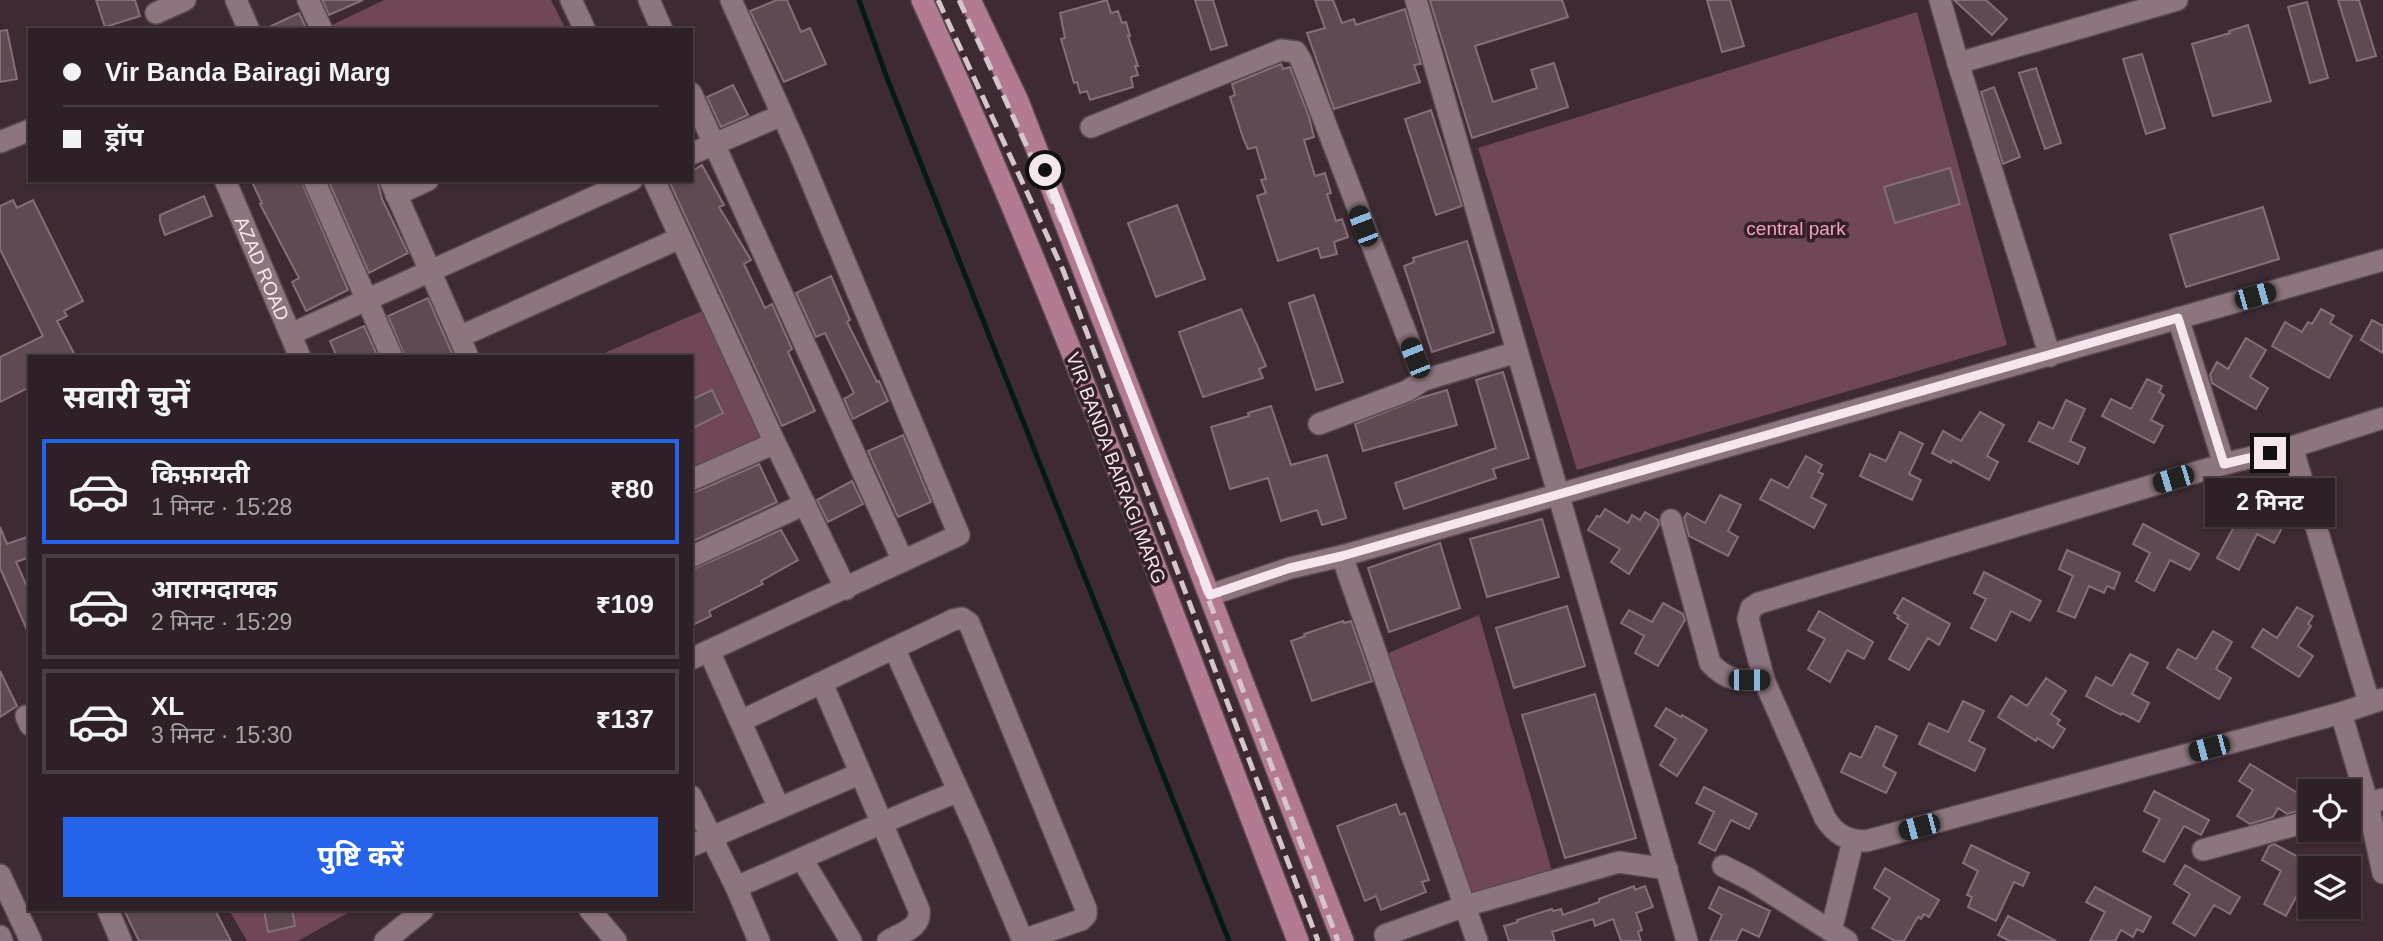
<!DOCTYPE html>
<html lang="hi">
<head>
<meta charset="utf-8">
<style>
  body { margin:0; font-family:Arial,"Noto Sans Devanagari",sans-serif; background:#3a2d32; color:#f1f3f6; height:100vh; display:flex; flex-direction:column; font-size:26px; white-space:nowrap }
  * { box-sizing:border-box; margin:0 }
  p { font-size:23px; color:#a7a3a7 }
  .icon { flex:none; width:38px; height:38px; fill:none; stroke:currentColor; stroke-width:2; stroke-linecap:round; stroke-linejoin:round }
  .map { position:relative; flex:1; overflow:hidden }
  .panel { position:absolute; left:28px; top:355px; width:665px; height:556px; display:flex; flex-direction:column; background:#2e2026; border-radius:0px; box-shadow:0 2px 5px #0004,0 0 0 2px #493e43 }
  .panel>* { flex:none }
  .banner { position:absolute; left:28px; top:28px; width:665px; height:154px; border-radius:0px; box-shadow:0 2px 5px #0004,0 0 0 2px #493e43; display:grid; align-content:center; height:154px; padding:0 35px; background:#2e2026 }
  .buttons { position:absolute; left:2298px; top:779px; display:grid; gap:14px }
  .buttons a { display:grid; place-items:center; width:63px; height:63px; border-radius:0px; background:#2e2026; box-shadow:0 2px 5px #0004,0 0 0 2px #493e43; font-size:35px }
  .end { position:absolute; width:32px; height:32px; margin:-16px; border:9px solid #f5e7ed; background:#111; box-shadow:0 0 0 4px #111 }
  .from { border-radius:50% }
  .bubble { position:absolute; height:49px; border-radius:0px; background:#2e2026; box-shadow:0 2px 5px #0004,0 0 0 2px #493e43; font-size:23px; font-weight:700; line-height:49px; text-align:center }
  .car { position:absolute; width:21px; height:42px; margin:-21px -10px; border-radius:9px; box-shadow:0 0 5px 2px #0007; background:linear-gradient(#222 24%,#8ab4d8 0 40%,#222 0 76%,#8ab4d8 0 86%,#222 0) }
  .banner b { display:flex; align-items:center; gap:24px; height:66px; font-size:26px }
  .banner b+b { border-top:2px solid #493e43 }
  .banner i { width:18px; height:18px; background:#f1f3f6 }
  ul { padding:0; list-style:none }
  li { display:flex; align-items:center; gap:21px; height:105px; margin:0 14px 10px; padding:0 21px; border:4px solid #493e43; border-radius:0px }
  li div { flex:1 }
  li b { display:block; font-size:26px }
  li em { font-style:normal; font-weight:700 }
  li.active { border-color:#2563eb }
  li>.icon { width:63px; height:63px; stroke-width:1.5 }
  h2 { padding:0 35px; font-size:32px; line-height:84px }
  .action { display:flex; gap:14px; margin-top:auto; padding:14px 35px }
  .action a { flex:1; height:80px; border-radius:0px; background:#2563eb; color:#fff; font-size:28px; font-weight:700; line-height:80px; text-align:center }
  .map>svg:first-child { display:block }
</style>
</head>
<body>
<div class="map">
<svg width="2383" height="941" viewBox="0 0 2383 941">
  <rect width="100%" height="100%" fill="#3e2a33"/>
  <path fill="#704659" d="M384 0H551L566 30H334L332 25Z
    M1917 12 2007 345 1577 470 1478 148Z
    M709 308 770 438 691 473V357H595Z
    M1479 615 1554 878 1460 896 1386 654Z
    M229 910H353L298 941H247Z"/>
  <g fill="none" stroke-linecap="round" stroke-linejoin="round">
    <path stroke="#031914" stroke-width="5" d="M859 0 887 78 1229 941"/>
  </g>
  <path fill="#5f4a53" stroke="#856e78" stroke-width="2" d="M96 0H135L140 16 105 27Z
    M322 0H363L329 15Z
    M777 0H787L801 32 810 28 826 64 784 82 750 11Z
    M1107 0 1111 13 1118 11 1122 23 1126 22 1130 36H1128L1138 66H1135L1138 75 1131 77 1133 87 1090 100 1087 91 1080 93 1077 82 1074 83 1061 39 1065 38 1060 13Z
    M1195 0H1213L1227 45 1211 50Z
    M1315 0H1333L1342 23 1354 19 1356 25 1405 9 1421 64 1414 65 1420 82 1334 109 1307 33 1325 28Z
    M1433 0H1562L1568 17 1475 46 1493 102 1537 88 1531 70 1554 63 1568 107 1472 138 1430 1Z
    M1707 0H1730L1744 46 1722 52Z
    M1954 0H1986L2007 19 1992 35Z
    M2338 0H2359L2376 56 2357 61Z
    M2307 2 2328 78 2310 83 2288 7Z
    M299 13 307 30H263L284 20Z
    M2248 25 2271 101 2213 116 2192 44 2230 33 2229 31Z
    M7 30 17 79 0 82V31Z
    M2142 54 2165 128 2146 134 2123 59Z
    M1281 64 1283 69 1290 67 1309 117 1314 137 1304 140 1315 176 1325 173 1331 193 1327 194 1336 221 1342 219 1348 237 1334 242 1337 254 1321 258 1318 248 1278 261 1257 196 1266 193 1261 180 1266 179 1256 147 1248 149 1243 138 1230 97 1235 95 1232 84Z
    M2036 68 2061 143 2045 149 2019 73Z
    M733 85 748 115 721 127 707 97Z
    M1994 87 2020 157 2003 164 1981 92Z
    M1431 110 1462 206 1436 215 1405 119Z
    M702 165 724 205 719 207 751 260 744 264 765 308 772 304 792 349 788 352 815 411 782 426 670 183 675 180H691V172Z
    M1950 168 1960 204 1895 223 1884 187Z
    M251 180H301L348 290 306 311 292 282 299 278 260 204 262 203Z
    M328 180H377L382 199 408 253 369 273Z
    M204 196 212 216 165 235 160 221V215Z
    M13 200 17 208 33 200 83 301 64 311 67 316 57 321 76 357H30V387L0 402V357L43 336 0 249V206Z
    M1177 205 1205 279 1156 297 1128 223Z
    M2263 207 2279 259 2186 287 2170 235Z
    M1467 241 1494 332 1432 352 1404 266 1414 262 1413 258Z
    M831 276 850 320 847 322 877 382 879 381 888 401 853 419 844 399 854 393 825 333 816 337 796 293Z
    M1314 295 1343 382 1316 390 1289 303Z
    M428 298 447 342 454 357H405L388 316Z
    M1241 309 1266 366 1259 369 1263 378 1203 397 1179 332Z
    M2321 309 2334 316 2330 323 2352 336 2329 378 2272 346 2285 322 2302 332 2308 322 2312 324Z
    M2372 320 2383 326V353L2361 340Z
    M364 326 378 357H337L330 341Z
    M2246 338 2266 350 2250 377 2268 388 2256 409 2212 383 2210 375 2217 362 2228 369Z
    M1503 372 1529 458 1493 469 1496 478 1404 509 1395 483 1496 448 1476 380Z
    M2147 379 2162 386 2159 392 2164 395 2151 420 2163 426 2154 443 2102 416 2111 399 2131 409Z
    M712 390 723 413 691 429V400Z
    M1447 390 1457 425 1363 451 1355 424 1420 398Z
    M2066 400 2085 409 2070 441 2085 448 2078 464 2029 441 2039 422 2053 429Z
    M1271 406 1291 465 1327 455 1346 518 1322 525 1317 510 1281 521 1268 478 1230 489 1211 427 1249 416 1248 413Z
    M1980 412 2004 425 1987 456 1998 462 1989 480 1952 460 1951 463 1932 453 1943 431 1961 441Z
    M1900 432 1923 444 1909 474 1921 480 1912 500 1860 476 1870 454 1886 461Z
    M903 435 931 502 898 517 868 451Z
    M1806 456 1822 465 1818 472 1823 474 1811 497 1826 505 1814 528 1760 499 1771 479 1788 488Z
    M759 464 777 502 691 542V494Z
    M852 481 863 504 828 522 817 500Z
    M1720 495 1741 505 1728 531 1738 537 1728 556 1689 536 1684 518 1687 513 1705 523Z
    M2227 500 2282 528 2274 543 2257 534 2239 570 2217 558 2234 527 2217 518Z
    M1605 509 1628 523 1632 515 1640 520 1645 512 1658 520 1659 525 1629 574 1611 562 1620 549 1588 530 1597 516 1600 517Z
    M1542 519 1559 577 1487 597 1470 539Z
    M2143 524 2199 554 2190 570 2170 560 2154 591 2136 581 2150 553 2133 544Z
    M0 527 7 544 30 536V557L16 562 30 593V637L0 568Z
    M781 530 798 560 761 581 763 584 709 611 711 616 691 626V570Z
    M1440 543 1460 608 1389 632 1368 568Z
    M2067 550 2120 573 2114 589 2107 586 2104 593 2089 586 2075 618 2058 611 2073 576 2059 569Z
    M1984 572 2041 601 2030 621 2011 611 1996 641 1971 628 1986 599 1974 593Z
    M1903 598 1950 624 1939 645 1928 638 1909 670 1889 659 1908 625 1897 618 1899 616 1894 613Z
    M1663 603 1683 614 1685 620 1658 666 1635 653 1644 636 1621 623 1629 610 1652 622Z
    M1567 606 1585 666 1514 688 1496 628Z
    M2297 607 2313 616 2308 624 2311 626 2298 646 2313 656 2299 677 2252 647 2263 629 2277 638Z
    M1819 611 1873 642 1864 659 1847 650 1830 682 1808 669 1825 639 1808 630Z
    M1343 621 1344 623 1351 621 1372 681 1312 701 1291 641 1305 636 1304 634Z
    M2213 631 2232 642 2216 669 2231 678 2219 699 2167 668 2178 649 2196 659Z
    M2130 654 2148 663 2132 694 2149 703 2139 722 2122 713 2121 715 2086 696 2096 677 2112 686Z
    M0 671 17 706 0 717Z
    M2046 678 2066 691 2051 714 2060 720 2057 724 2065 729 2053 748 2037 738 2036 741 1998 717 2011 696 2027 706Z
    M1595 694 1636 838 1565 858 1522 715Z
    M1963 701 1984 711 1969 741 1985 749 1975 771 1919 744 1929 723 1948 732Z
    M1666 708 1681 717 1682 715 1707 730 1677 776 1660 765 1676 739 1655 726Z
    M1876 726 1897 736 1883 766 1896 773 1886 793 1841 772 1850 753 1861 758Z
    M2250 764 2306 798 2298 811 2287 814 2278 808 2273 817 2250 824 2237 816 2253 790 2239 781Z
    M1704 787 1757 814 1749 829 1731 820 1715 851 1699 843 1714 812 1696 803Z
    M2154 791 2209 820 2201 835 2184 826 2164 862 2143 851 2160 819 2144 811Z
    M1396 804 1400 815 1405 813 1429 880 1422 882 1426 892 1381 910 1376 896 1365 901 1337 826Z
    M2274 844 2310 863V888L2303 884 2286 916 2264 904 2281 871 2262 860 2269 846Z
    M1971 845 2029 873 2023 886 2014 882 1996 921 1968 907 1972 897 1967 895 1978 871 1963 863Z
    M2185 865 2240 897 2230 914 2214 905 2195 936 2173 923 2190 894 2174 884Z
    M1885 868 1939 900 1929 917 1924 914 1921 919 1918 917 1904 941H1895L1872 928 1890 898 1874 888Z
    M1634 886 1635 890 1645 886 1653 907 1636 913 1642 930 1638 932 1641 941H1621L1613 919 1595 926 1593 919 1552 932 1555 941H1509L1504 926 1518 922 1517 920 1552 909 1553 911 1561 909 1563 915 1599 902V899Z
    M1719 887 1770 911 1759 937 1742 929 1736 941H1710L1722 915 1709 908Z
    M2095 887 2151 917 2143 932 2137 929 2133 937 2121 930 2115 941H2090L2105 912 2086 902Z
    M124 910H215L231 941H139Z
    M264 910H292L295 926 268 932Z
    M2008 916 2031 928 2056 941H2010L1998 935Z"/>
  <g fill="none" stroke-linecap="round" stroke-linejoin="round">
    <g stroke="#5a4951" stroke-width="24">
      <g id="minor">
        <path d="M236 0 249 30"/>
        <path d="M308 0 322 30"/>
        <path d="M571 0 585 30"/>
        <path d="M649 0 662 30"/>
        <path d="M1416 0 1687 941"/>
        <path d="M1940 0 1958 63 2050 356"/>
        <path d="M156 13 185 0"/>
        <path d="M1958 63 2177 0"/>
        <path d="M691 93 903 561"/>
        <path d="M1091 127 1281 50 1296 52 1301 60 1424 380"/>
        <path d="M0 142 30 130"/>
        <path d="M691 154 782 115"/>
        <path id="s1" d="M225 180 300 357"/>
        <path d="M314 180 392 357"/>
        <path d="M390 180 468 357"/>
        <path d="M654 180 775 443 846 589"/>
        <path d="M396 195 428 180"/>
        <path d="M2178 318 2224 464"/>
        <path d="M291 334 632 180"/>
        <path d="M459 337 680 238"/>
        <path d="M2383 418 2292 447 2224 464 1759 603 1751 608 1748 619 1764 680 1825 818C1835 834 1847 841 1866 841L2341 713 2383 699"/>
        <path d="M1319 424 1407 391 1424 380 1517 352"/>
        <path d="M2292 447 2369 702"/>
        <path d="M691 480 775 443"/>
        <path d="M1671 520 1710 663C1728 682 1739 680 1764 680"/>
        <path d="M1342 556 2383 260"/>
        <path d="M691 557 805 504"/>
        <path d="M1210 595 1290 568 1342 556 1477 941"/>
        <path d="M894 648 977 832 1023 941"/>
        <path d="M709 651 779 808"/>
        <path d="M691 659 959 535 799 152 731 0"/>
        <path d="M822 683 919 910C922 928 901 933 888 941"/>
        <path d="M2341 713 2368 804 2383 873"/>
        <path d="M26 716 30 725"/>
        <path d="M741 721 953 620 962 618 969 623 1086 909V915L1081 920 1023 940"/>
        <path d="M691 796 736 887 759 941"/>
        <path d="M2348 810 2383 799"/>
        <path d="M691 846 859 774"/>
        <path d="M2203 850 2310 821"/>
        <path d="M802 859 851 941"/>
        <path d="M1723 866 1749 879 1831 931"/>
        <path d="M0 875 31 941"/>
        <path d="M736 887C810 856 882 821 957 792"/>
        <path d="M108 910 121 941"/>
        <path d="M590 910 616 941"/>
        <path d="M1385 935 1465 906 1619 862 1667 869"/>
        <path d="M0 936 2 941"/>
        <path d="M385 941 423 910"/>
        <path d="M1847 941 1831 931 1853 841"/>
      </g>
    </g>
    <g stroke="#5a4951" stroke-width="24">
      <path id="major" d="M922 0C1062 307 1177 626 1298 941
        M970 0 1018 101 1343 941"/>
    </g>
    <use href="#minor" stroke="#8d757f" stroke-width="21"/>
    <use href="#major" stroke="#b37a93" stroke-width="21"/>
    <path stroke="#d5c6cc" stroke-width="5" stroke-dasharray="14 7" stroke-linecap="butt" d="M938 0 1063 270 1318 941
      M959 0 1081 263 1338 941"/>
  </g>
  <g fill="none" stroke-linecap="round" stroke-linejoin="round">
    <path stroke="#f5e7ed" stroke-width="9" d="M1045 170 1210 595 1290 568 1342 556 2178 318 2224 464 2270 453"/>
  </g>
  <g text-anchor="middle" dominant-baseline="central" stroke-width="7" stroke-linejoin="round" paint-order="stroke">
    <g font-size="19" fill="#f5a1c7" stroke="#332029">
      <text x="1796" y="228">central park</text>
    </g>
    <g font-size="19" fill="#f5e7ed" stroke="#332029">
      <text stroke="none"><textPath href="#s1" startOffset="96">AZAD ROAD</textPath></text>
      <text transform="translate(1116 468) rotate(69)">VIR BANDA BAIRAGI MARG</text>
    </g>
  </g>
</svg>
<div class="buttons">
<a><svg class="icon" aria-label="locate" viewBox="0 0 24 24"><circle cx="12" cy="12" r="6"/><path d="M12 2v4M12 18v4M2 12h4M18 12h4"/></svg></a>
<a><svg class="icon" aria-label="layers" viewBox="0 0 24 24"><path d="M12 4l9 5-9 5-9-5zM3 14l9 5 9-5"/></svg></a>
</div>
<i class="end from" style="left:1045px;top:170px"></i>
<i class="end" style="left:2270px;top:453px"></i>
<div class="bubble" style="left:2205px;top:478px;width:130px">2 मिनट</div>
<i class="car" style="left:1363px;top:226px;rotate:339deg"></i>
<i class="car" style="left:2255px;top:296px;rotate:74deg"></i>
<i class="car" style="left:1415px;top:358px;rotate:338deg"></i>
<i class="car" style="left:2173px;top:479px;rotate:253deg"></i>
<i class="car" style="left:1749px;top:680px;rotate:90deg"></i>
<i class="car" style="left:2209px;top:748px;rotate:255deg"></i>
<i class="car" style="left:1919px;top:827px;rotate:255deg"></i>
<div class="banner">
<b><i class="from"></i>Vir Banda Bairagi Marg</b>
<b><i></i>ड्रॉप</b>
</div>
<section class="panel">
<h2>सवारी चुनें</h2>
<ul>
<li class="active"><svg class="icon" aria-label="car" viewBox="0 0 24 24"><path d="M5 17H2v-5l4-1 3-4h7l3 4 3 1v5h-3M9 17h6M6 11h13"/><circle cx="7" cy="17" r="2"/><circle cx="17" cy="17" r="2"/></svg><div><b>किफ़ायती</b><p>1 मिनट · 15:28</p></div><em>₹80</em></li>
<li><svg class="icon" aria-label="car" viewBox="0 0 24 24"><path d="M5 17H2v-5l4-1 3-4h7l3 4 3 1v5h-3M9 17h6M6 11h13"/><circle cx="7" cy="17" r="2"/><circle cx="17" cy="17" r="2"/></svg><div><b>आरामदायक</b><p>2 मिनट · 15:29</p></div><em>₹109</em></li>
<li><svg class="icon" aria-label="car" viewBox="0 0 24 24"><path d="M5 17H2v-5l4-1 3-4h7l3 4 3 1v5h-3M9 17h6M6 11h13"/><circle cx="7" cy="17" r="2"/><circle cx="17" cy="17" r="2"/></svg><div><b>XL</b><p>3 मिनट · 15:30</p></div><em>₹137</em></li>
</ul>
<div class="action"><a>पुष्टि करें</a></div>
</section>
</div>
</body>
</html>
